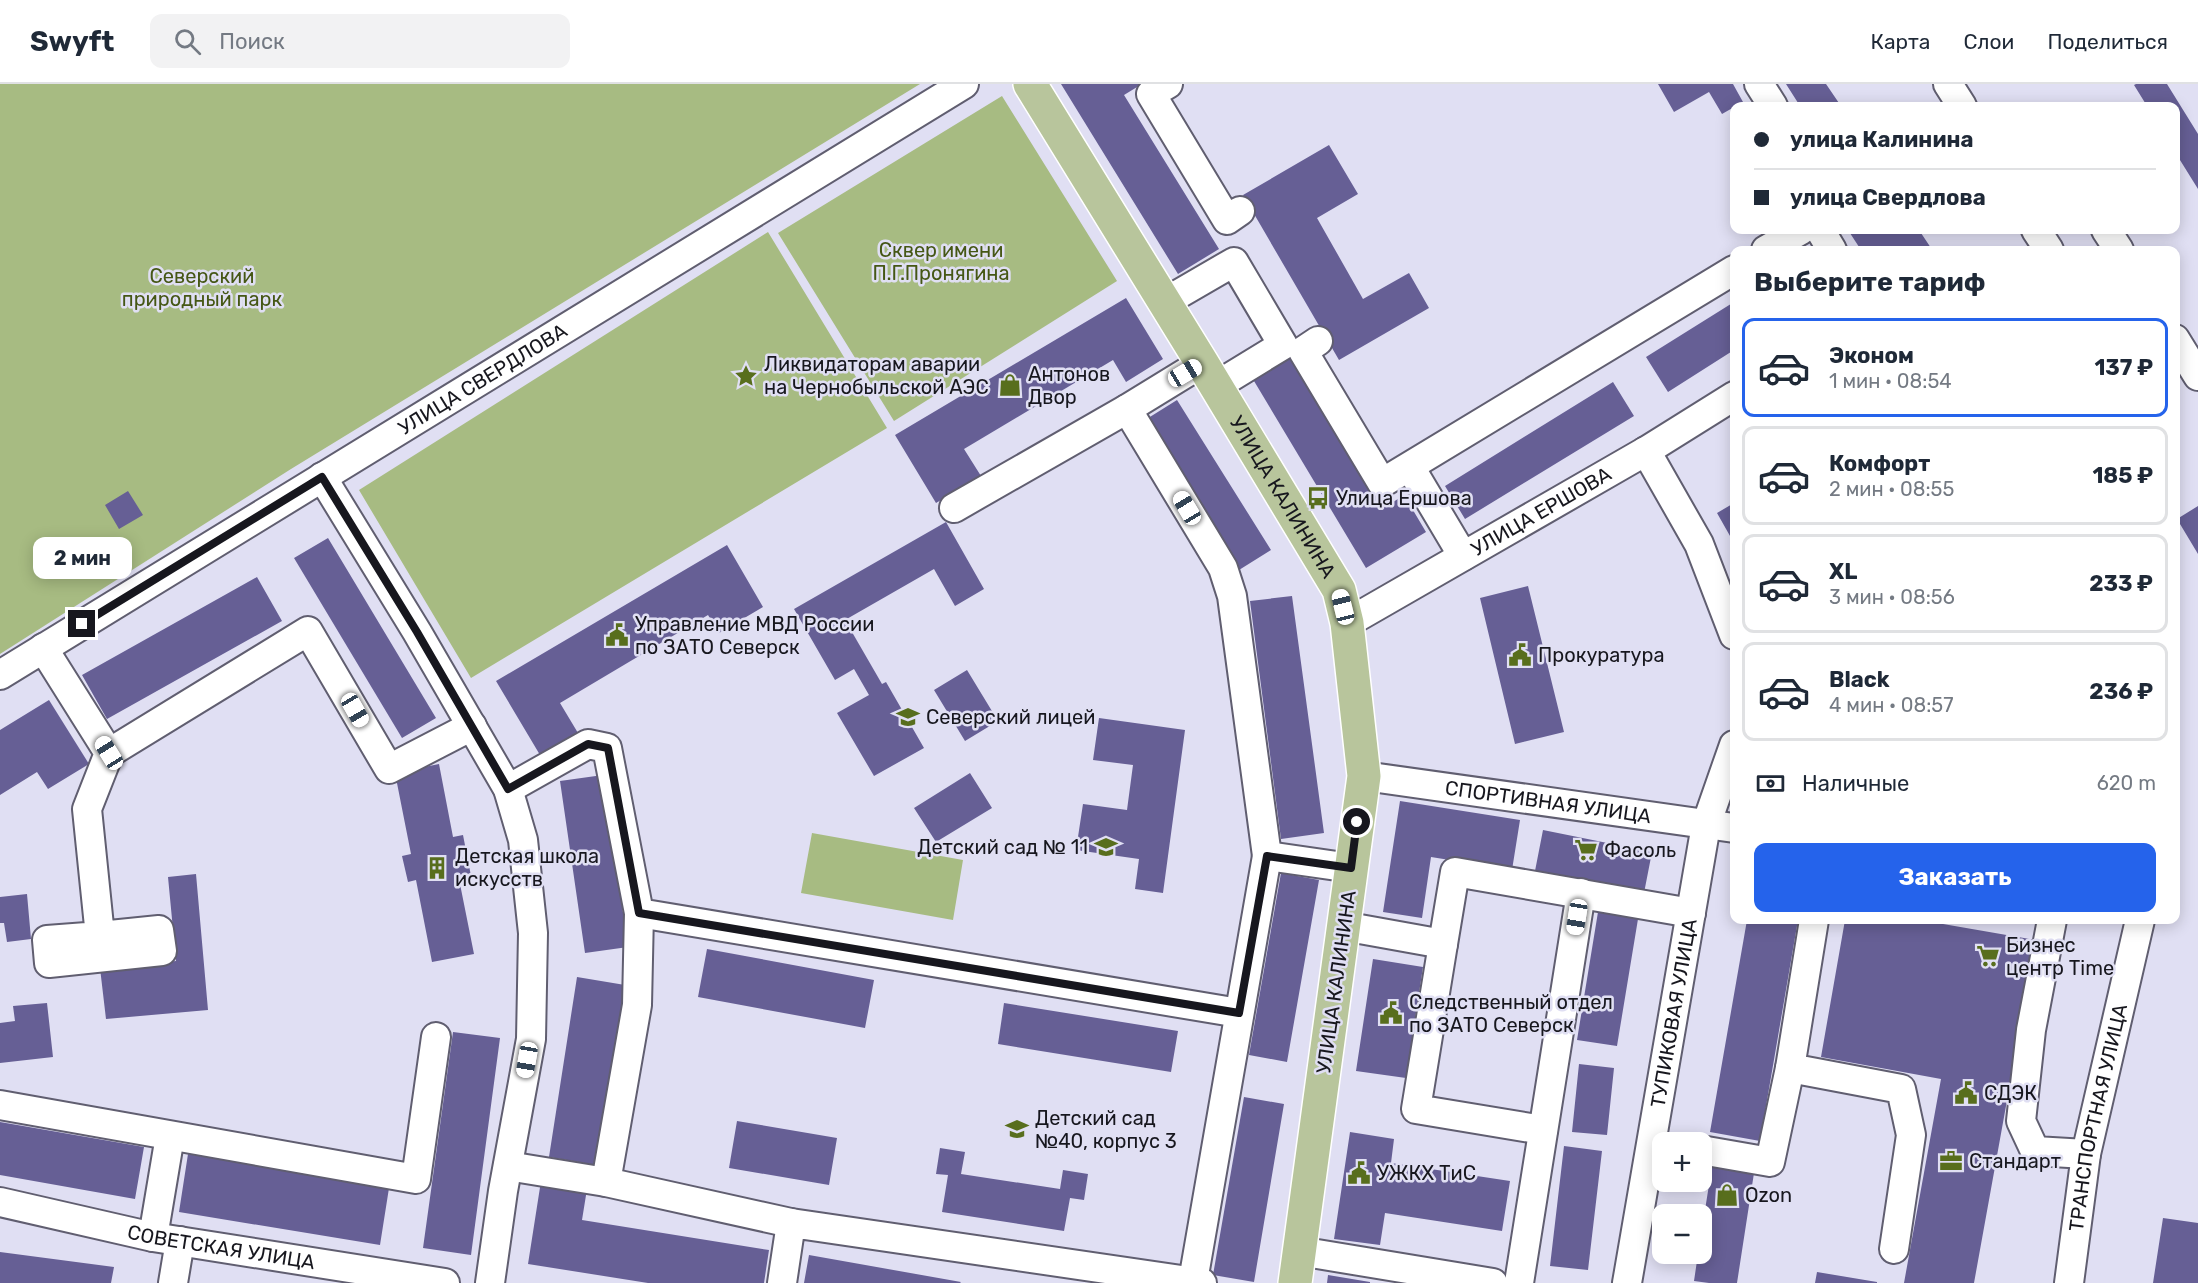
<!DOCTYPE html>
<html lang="ru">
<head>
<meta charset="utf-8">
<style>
  body { margin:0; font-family:Rubik,sans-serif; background:#f2f2f3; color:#1f2937; height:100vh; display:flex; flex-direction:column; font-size:22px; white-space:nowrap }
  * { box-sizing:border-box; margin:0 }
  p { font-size:20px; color:#747a83 }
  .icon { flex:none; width:33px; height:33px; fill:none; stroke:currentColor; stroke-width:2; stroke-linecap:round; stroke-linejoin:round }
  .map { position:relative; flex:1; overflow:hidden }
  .drawer { position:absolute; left:1730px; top:162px; width:450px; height:678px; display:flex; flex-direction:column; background:#fff; border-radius:12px; box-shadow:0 3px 15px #0003 }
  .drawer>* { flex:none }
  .hud { position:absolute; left:1730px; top:18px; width:450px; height:132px; border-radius:12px; box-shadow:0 3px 15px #0003; display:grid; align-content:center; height:132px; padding:0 24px; background:#fff }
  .buttons { position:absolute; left:1652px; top:1048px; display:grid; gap:12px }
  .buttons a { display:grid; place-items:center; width:60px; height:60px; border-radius:12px; background:#fff; box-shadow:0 3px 15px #0003; font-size:30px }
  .end { position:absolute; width:27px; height:27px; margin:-14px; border:8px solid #17171e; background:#fff; box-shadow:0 0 0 3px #fff }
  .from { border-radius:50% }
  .bubble { position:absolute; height:42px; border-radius:12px; background:#fff; box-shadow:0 3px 15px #0003; font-size:20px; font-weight:700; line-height:42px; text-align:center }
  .car { position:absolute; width:18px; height:36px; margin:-18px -9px; border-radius:8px; box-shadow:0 0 4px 2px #0007; background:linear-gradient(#fff 24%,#345 0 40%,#fff 0 76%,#345 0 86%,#fff 0) }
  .hud b { display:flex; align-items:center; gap:21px; height:57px; font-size:22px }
  .hud b+b { border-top:2px solid #e0e1e3 }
  .hud i { width:15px; height:15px; background:#1f2937 }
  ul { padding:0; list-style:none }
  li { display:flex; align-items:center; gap:18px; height:99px; margin:0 12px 9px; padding:0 12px; border:3px solid #e0e1e3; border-radius:12px }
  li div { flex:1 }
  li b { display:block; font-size:22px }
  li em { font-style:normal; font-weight:700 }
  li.selected { border-color:#2563eb }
  li>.icon { width:54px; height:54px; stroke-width:1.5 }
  h2 { padding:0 24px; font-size:27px; line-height:72px }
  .pay { display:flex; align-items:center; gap:15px; height:66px; padding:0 24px; font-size:22px }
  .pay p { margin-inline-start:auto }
  .primary-button { display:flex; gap:12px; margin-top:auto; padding:12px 24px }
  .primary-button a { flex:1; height:69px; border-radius:12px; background:#2563eb; color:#fff; font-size:24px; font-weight:700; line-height:69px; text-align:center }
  header { display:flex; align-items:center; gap:36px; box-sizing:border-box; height:84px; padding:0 30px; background:#fff; border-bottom:2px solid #e0e1e3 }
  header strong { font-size:28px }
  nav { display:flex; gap:33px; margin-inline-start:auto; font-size:21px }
  .search { width:420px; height:54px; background:#f2f2f3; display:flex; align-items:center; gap:15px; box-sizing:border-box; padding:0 21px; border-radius:12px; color:#747a83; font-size:22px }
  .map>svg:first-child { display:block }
</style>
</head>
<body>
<header>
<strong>Swyft</strong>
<div class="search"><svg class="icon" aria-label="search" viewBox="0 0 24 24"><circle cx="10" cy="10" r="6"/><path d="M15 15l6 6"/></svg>Поиск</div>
<nav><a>Карта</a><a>Слои</a><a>Поделиться</a></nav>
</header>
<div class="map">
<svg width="2198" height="1199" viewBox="0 0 2198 1199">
  <rect width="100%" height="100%" fill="#e0dff3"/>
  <path fill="#a7bb82" d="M0 0H920L291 385 0 570Z
    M1002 12 1117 197 894 337 778 149Z
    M768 148 887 344 471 594 359 406Z
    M812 749 963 776 953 836 801 809Z"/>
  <path fill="#665f95" d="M1061 0H1142L1124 11 1219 165 1178 190Z
    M1658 0H1733L1743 18 1722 30 1709 8 1674 28Z
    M1786 0H1826L1841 22H1800Z
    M2136 0H2167L2198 50V105L2175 68V22H2147L2134 1Z
    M1329 61 1358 110 1317 134 1363 215 1409 189 1429 224 1339 276 1243 111Z
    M1848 146H1919L1931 164 1928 166H1861Z
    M1126 214 1163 275 1126 298 1113 276 964 365 981 392 936 419 895 351Z
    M1734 218V266L1668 308 1646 273Z
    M1290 262 1387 422 1404 411 1426 448 1366 484 1248 287Z
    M1613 298 1634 332 1465 435 1445 402Z
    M1177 316 1271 466 1239 486 1145 336Z
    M128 407 143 431 119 445 105 421Z
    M1734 419V459L1717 429Z
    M2198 422V470L2177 435Z
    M946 438 984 505 955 522 934 485 845 536 882 600 886 598 924 664 874 692 837 629 869 611 854 585 835 596 794 525Z
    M328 454 436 634 402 654 294 474Z
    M727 461 763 523 719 549 708 531 560 619 578 649 540 671 496 597Z
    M257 493 282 537 107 635 82 591Z
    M1528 502 1564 648 1515 660 1480 514Z
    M1292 512 1324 749 1281 755 1250 517Z
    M967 586 998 637 965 657 934 606Z
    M49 616 89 680 48 705 37 688 0 711V646Z
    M1099 634 1185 646 1163 809 1135 805 1139 775 1076 766 1083 720 1127 726 1133 681 1093 676Z
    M439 680 453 753 463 751 472 797 460 800 474 870 432 878 416 796 408 798 402 772 411 770 395 689Z
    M970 689 992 724 936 758 914 724Z
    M603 691 628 863 585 869 560 697Z
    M1400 717 1520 736 1512 786 1431 773 1422 834 1383 828Z
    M1543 746 1652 768 1644 809 1535 787Z
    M1281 789 1319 796 1287 978 1249 971Z
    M196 790 208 926 106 935 100 884 176 877 168 793Z
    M27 810 31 855 7 858 4 839H0V813Z
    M1598 828 1638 835 1617 962 1577 956Z
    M1747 836H1798L1760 1057 1710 1048Z
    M1845 836H1920L2036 856 1974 1199H1904L1941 995 1821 973Z
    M707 865 874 896 865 944 698 913Z
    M1373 875 1423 883 1406 994 1356 987Z
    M577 893 625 901 596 1081 549 1073Z
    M47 919 53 973 0 979V939L15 937 13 922Z
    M1004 919 1178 947 1171 988 998 960Z
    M453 948 500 954 471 1171 423 1164Z
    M1579 980 1614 984 1607 1051 1572 1048Z
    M1244 1013 1284 1020 1254 1198 1213 1191Z
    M737 1037 837 1054 829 1101 729 1084Z
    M0 1038 144 1063 135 1115 0 1091Z
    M1350 1048 1394 1055 1391 1079 1510 1097 1502 1147 1385 1129 1380 1161 1334 1155Z
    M1564 1062 1602 1067 1588 1186 1550 1182Z
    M940 1064 965 1068 961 1090 1060 1105 1063 1086 1088 1090 1084 1116 1070 1114 1064 1147 942 1128 948 1091 936 1090Z
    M188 1070 389 1104 380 1161 179 1128Z
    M1712 1082 1754 1089 1737 1199H1709L1694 1197 1698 1170H1701V1151Z
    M541 1097 587 1105 582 1136 769 1166 764 1199H648L528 1180Z
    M2163 1134 2198 1139V1199H2153Z
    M0 1168 114 1183 111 1199H0Z
    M809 1171 961 1198 960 1199H804Z
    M1817 1188 1877 1198V1199H1815Z
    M1328 1191 1370 1198V1199H1327Z"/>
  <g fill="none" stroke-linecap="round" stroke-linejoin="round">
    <g stroke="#605e70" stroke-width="32">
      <g id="minor">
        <path d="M1168 0 1151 10 1227 136 1240 127"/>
        <path d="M1759 0 1773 22"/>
        <path d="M1948 0 1962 22"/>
        <path d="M1820 146 1832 166"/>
        <path d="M2036 146 2049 166"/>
        <path d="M2106 146 2119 166"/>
        <path d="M1766 166 1801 146"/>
        <path d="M1165 218 1234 178 1283 261 1216 302"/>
        <path d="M2175 255 2198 292"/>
        <path d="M1318 257 1303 267 1382 399 1734 186"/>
        <path d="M1202 279 1127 325 1223 484 1232 512 1267 772"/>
        <path d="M1646 367 1699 460 1734 551"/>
        <path d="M1410 383 1463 472"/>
        <path d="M322 393 417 548 508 705 523 756 533 849 531 955 503 1107 490 1199"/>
        <path d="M954 424 1127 325"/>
        <path id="s1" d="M1347 539 1646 367 1734 312"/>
        <path d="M43 564 109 669 87 725 100 852 47 856 49 879 162 867 159 846 100 852"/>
        <path id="s2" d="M0 591 964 0"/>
        <path d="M109 669 308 547 389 685 472 642"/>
        <path id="s3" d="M1364 692 1734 744"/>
        <path d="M508 705 588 660 607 664 639 829 1239 929"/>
        <path d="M1814 836 1790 984 1901 1005 1911 1051 1894 1165"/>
        <path d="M2052 836 2031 946 2021 1037 2035 1067 2086 1070"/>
        <path d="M1343 842 1443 860 1455 788 1691 829"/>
        <path d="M1443 860 1416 1025 1543 1046"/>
        <path d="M0 1021 416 1095 436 953"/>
        <path d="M1701 1066 1770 1078 1790 984"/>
        <path d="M508 1082 606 1098 791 1139"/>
        <path d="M606 1098 637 921 639 829"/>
        <path id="s4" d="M0 1118 153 1153 445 1199"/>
        <path d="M153 1153 170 1052"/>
        <path d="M1299 1167 1493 1199"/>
        <path d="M1193 1197 1267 772 1351 784"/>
        <path d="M173 1199 180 1157"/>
        <path d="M782 1199 791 1139 1202 1199"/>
        <path d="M1519 1199 1581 809"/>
        <path id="s5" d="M1627 1199 1706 741 1734 661"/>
        <path id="s6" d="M2069 1199 2086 1070 2140 836"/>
      </g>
    </g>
    <g stroke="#fff" stroke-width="36">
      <g id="major">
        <path id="s7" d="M1030 0 1202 279 1339 506 1347 539 1364 692 1295 1199"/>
      </g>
    </g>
    <use href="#minor" stroke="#fff" stroke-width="28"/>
    <use href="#major" stroke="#b8c59c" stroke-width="33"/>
  </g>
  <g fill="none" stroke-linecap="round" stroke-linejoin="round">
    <path stroke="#17171e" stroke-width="8" d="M82 540 322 393 417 548 508 705 588 660 608 664 639 829 1239 929 1267 772 1351 784 1357 738"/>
  </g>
  <defs>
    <g id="sight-bare" transform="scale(1.8)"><path d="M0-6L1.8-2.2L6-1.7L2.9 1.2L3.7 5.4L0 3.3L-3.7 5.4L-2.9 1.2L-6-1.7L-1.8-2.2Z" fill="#586e1d" stroke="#e0dff3" stroke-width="2.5" paint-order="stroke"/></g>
    <g id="shop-bare" transform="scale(1.8)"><path d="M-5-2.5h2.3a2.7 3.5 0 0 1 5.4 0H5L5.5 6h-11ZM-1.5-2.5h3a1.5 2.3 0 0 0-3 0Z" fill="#586e1d" stroke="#e0dff3" stroke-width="2.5" paint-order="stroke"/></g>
    <g id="bus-bare" transform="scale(1.8)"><path d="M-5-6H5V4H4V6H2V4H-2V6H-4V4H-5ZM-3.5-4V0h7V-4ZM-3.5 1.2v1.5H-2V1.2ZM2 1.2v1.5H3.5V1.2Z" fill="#586e1d" stroke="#e0dff3" stroke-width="2.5" paint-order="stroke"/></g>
    <g id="civic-bare" transform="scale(1.8)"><path d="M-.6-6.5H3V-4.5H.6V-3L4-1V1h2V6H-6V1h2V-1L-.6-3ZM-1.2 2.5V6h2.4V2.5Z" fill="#586e1d" stroke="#e0dff3" stroke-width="2.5" paint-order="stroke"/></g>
    <g id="school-bare" transform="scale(1.8)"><path d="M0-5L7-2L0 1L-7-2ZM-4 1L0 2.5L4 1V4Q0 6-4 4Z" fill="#586e1d" stroke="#e0dff3" stroke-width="2.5" paint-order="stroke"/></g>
    <g id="supermarket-bare" transform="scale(1.8)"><path d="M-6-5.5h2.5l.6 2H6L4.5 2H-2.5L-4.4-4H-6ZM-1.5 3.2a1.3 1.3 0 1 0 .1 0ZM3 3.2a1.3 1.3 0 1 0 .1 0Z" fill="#586e1d" stroke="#e0dff3" stroke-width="2.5" paint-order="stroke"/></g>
    <g id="building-bare" transform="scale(1.8)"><path d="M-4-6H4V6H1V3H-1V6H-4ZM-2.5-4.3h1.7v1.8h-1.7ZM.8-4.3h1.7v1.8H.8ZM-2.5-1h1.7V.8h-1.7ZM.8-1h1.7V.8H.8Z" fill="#586e1d" stroke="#e0dff3" stroke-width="2.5" paint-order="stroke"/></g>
    <g id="office-bare" transform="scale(1.8)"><path d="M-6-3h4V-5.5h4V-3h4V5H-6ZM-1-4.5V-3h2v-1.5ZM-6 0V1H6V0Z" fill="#586e1d" stroke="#e0dff3" stroke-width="2.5" paint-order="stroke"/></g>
  </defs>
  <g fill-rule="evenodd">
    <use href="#sight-bare" x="746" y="292"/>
    <use href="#shop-bare" x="1010" y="301"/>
    <use href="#bus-bare" x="1318" y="414"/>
    <use href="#civic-bare" x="617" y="551"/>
    <use href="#civic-bare" x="1520" y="571"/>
    <use href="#school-bare" x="908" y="633"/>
    <use href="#school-bare" x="1106" y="763"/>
    <use href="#supermarket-bare" x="1586" y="766"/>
    <use href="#building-bare" x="437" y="784"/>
    <use href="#supermarket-bare" x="1988" y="872"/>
    <use href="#civic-bare" x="1391" y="929"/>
    <use href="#civic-bare" x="1966" y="1009"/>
    <use href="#school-bare" x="1017" y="1045"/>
    <use href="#office-bare" x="1951" y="1077"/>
    <use href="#civic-bare" x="1359" y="1089"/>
    <use href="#shop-bare" x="1727" y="1111"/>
  </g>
  <g text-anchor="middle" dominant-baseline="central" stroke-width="5" stroke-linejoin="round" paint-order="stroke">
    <g font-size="20" fill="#455715" stroke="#e0dff3">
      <text x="941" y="166">Сквер имени<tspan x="941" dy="23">П.Г.Пронягина</tspan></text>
      <text x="202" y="192">Северский<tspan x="202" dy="23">природный парк</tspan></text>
    </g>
    <g font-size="20" fill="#17171e" stroke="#e0dff3" text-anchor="start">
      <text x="764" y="280">Ликвидаторам аварии<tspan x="764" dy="23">на Чернобыльской АЭС</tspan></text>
      <text x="1028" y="290">Антонов<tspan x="1028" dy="23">Двор</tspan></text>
      <text x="1336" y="414">Улица Ершова</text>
      <text x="635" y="540">Управление МВД России<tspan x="635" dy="23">по ЗАТО Северск</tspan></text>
      <text x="1538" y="571">Прокуратура</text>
      <text x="926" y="633">Северский лицей</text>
      <text x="1088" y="763" text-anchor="end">Детский сад № 11</text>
      <text x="1604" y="766">Фасоль</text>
      <text x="455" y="772">Детская школа<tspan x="455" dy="23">искусств</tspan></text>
      <text x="2006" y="861">Бизнес<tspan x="2006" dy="23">центр Time</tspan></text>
      <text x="1409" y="918">Следственный отдел<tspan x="1409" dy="23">по ЗАТО Северск</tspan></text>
      <text x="1984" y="1009">СДЭК</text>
      <text x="1035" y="1034">Детский сад<tspan x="1035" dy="23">№40, корпус 3</tspan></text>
      <text x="1969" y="1077">Стандарт</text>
      <text x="1377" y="1089">УЖКХ ТиС</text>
      <text x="1745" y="1111">Ozon</text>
    </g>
    <g font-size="20" fill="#17171e" stroke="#e0dff3">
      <text stroke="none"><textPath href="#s2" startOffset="566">УЛИЦА СВЕРДЛОВА</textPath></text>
      <text stroke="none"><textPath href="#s7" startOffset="484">УЛИЦА КАЛИНИНА</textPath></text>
      <text stroke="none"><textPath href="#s1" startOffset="224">УЛИЦА ЕРШОВА</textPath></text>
      <text stroke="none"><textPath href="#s3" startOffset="186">СПОРТИВНАЯ УЛИЦА</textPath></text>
      <text transform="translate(1336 898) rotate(-82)">УЛИЦА КАЛИНИНА</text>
      <text stroke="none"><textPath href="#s5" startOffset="274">ТУПИКОВАЯ УЛИЦА</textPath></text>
      <text stroke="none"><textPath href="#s6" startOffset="168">ТРАНСПОРТНАЯ УЛИЦА</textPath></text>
      <text stroke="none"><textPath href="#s4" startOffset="226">СОВЕТСКАЯ УЛИЦА</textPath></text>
    </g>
  </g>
</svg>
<div class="buttons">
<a>+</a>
<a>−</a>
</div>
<i class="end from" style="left:1357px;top:738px"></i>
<i class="end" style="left:82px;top:540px"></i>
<div class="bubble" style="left:33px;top:453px;width:99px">2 мин</div>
<i class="car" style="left:1185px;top:289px;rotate:59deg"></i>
<i class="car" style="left:1187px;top:424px;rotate:329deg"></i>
<i class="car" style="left:1343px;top:523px;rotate:346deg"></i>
<i class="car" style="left:355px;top:626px;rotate:150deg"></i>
<i class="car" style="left:109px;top:669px;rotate:328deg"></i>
<i class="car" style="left:1577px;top:833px;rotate:189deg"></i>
<i class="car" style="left:527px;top:976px;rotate:190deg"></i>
<div class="hud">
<b><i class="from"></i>улица Калинина</b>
<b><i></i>улица Свердлова</b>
</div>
<section class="drawer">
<h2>Выберите тариф</h2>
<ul>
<li class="selected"><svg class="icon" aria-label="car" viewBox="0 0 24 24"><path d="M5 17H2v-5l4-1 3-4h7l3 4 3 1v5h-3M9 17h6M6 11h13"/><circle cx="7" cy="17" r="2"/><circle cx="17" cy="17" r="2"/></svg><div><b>Эконом</b><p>1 мин · 08:54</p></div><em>137 ₽</em></li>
<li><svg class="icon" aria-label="car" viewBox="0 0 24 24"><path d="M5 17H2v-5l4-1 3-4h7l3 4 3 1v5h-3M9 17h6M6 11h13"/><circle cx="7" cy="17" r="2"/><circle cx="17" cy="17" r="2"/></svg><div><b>Комфорт</b><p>2 мин · 08:55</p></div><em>185 ₽</em></li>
<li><svg class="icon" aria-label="car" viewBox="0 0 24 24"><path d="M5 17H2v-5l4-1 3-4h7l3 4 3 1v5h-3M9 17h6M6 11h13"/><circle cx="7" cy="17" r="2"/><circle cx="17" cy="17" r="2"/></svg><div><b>XL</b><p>3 мин · 08:56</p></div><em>233 ₽</em></li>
<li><svg class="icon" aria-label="car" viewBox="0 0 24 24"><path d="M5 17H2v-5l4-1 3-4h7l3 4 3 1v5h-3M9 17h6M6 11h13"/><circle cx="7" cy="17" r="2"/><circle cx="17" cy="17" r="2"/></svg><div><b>Black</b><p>4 мин · 08:57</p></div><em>236 ₽</em></li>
</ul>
<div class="pay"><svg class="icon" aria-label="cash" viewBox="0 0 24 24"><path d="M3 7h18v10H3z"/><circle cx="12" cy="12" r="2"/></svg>Наличные<p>620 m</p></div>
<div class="primary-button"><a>Заказать</a></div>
</section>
</div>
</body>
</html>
